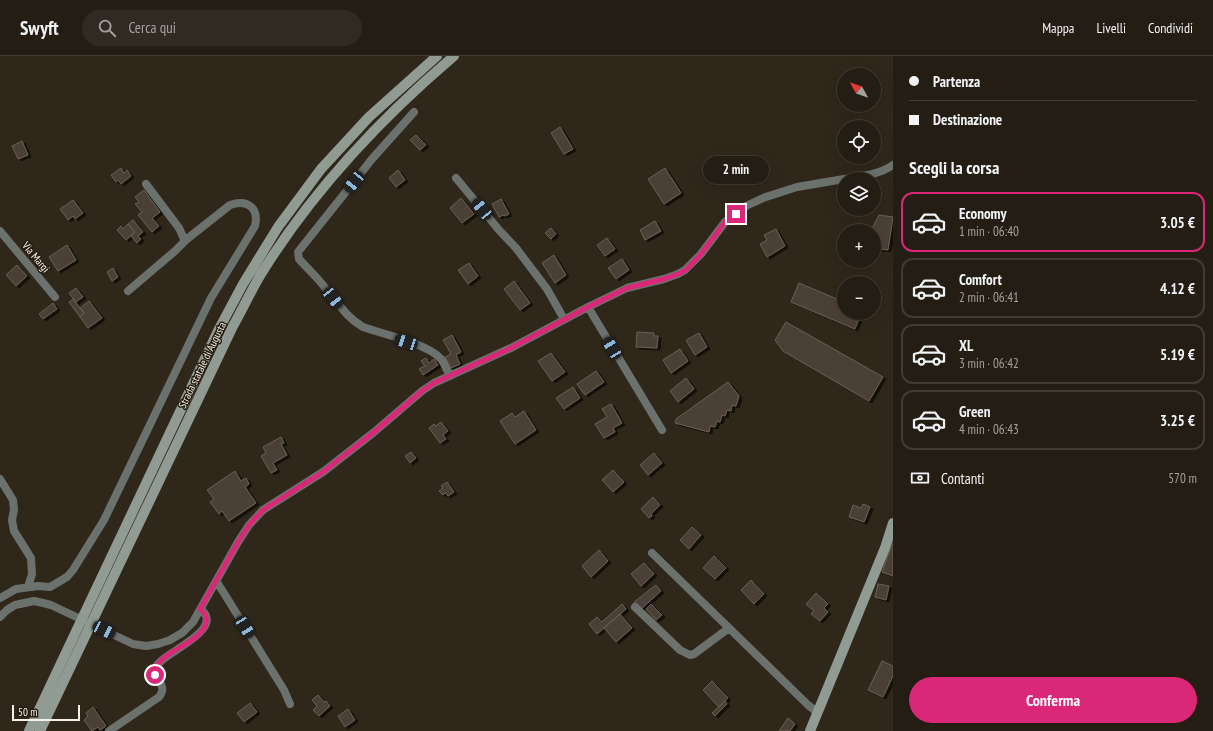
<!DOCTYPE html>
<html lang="it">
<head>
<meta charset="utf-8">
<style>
  body { margin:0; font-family:"PT Sans Narrow",sans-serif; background:#302a22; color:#f1f3f6; height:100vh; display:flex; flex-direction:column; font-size:15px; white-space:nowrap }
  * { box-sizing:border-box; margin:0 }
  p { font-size:13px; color:#a3a2a0 }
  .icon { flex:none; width:22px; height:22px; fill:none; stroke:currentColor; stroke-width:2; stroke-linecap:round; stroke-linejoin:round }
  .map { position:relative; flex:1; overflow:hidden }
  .details { display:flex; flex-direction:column; background:#241d14; width:320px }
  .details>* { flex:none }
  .guide { display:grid; align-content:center; height:88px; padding:0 16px; background:#241d14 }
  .needle { width:26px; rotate:310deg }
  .buttons { position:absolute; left:837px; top:12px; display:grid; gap:8px }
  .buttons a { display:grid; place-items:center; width:44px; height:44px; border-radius:50%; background:#241d14; box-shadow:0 4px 16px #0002,0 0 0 1px #413b34; font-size:20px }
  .scale { position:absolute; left:12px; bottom:10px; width:68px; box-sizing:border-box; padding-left:4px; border:2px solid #f6f0e8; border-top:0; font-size:11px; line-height:14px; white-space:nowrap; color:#f6f0e8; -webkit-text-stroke:3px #261d11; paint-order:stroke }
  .end { position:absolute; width:18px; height:18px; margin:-9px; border:5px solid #db2777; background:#fff; box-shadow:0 0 0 2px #fff }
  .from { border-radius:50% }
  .bubble { position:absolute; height:28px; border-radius:14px; background:#241d14; box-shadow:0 4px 16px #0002,0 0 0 1px #413b34; font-size:13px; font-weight:700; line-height:28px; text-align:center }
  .car { position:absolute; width:12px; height:24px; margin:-12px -6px; border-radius:5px; box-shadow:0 0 3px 1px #0007; background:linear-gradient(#222 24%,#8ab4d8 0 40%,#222 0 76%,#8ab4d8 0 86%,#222 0) }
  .guide b { display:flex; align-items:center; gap:14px; height:38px; font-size:15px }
  .guide b+b { border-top:1px solid #413b34 }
  .guide i { width:10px; height:10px; background:#f1f3f6 }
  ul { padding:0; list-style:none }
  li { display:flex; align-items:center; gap:12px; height:60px; margin:0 8px 6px; padding:0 8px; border:2px solid #413b34; border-radius:12px }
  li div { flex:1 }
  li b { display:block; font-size:15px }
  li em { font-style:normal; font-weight:700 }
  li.on { border-color:#db2777 }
  li>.icon { width:36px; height:36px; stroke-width:1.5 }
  h2 { padding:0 16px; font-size:18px; line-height:48px }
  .pay { display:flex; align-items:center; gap:10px; height:44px; padding:0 16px; font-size:15px }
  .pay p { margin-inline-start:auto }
  .primary-button { display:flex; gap:8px; margin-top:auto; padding:8px 16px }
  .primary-button a { flex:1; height:46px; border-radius:24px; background:#db2777; color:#fff; font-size:16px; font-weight:700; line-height:46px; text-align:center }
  header { display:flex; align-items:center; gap:24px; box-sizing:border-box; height:56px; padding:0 20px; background:#241d14; border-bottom:1px solid #413b34 }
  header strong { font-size:19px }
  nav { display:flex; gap:22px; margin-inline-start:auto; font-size:14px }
  .search { width:280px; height:36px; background:#302a22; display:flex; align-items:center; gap:10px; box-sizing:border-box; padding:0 14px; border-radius:22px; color:#a3a2a0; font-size:15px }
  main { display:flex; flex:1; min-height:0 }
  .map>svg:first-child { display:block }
</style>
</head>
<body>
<header>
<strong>Swyft</strong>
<div class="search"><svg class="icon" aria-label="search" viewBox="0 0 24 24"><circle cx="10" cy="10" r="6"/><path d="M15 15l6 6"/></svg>Cerca qui</div>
<nav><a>Mappa</a><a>Livelli</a><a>Condividi</a></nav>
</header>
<main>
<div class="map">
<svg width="893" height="675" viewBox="0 0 893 675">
  <defs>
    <filter id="shadow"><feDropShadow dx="3" dy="2" stdDeviation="0" flood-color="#0009"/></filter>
  </defs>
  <rect width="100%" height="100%" fill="#30271b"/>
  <path fill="#4b4134" stroke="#6a5f52" filter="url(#shadow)" d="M560 71 573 93 564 98 551 77Z
    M416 79 426 89 420 94 410 84Z
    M22 85 28 99 18 103 12 90Z
    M121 112 124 117 127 114 131 120 121 128 118 124 116 126 111 119Z
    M665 112 681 137 664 148 648 123Z
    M398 114 405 124 396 131 389 122Z
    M144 134 160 156 152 162 159 170 152 176 138 159 142 156 135 148 139 146 135 141Z
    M461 142 474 158 462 167 450 152Z
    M501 143 509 158 504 160 503 159 499 161 492 148Z
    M73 144 83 157 75 163 73 160 68 164 60 153Z
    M879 159 893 161 888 194 874 192V175H871Z
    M133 164 143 176 138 180 141 183 137 187 131 180 135 176 128 168Z
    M655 165 661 175 645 184 640 174Z
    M128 168 135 176 126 184 117 174 121 170 123 173Z
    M551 172 556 178 551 183 545 177Z
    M776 173 785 190 767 201 760 188 767 184 764 179Z
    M607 182 615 193 605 200 597 189Z
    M67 189 76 204 58 215 49 201Z
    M554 199 566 219 555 227 542 207Z
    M622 203 629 214 616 223 608 212Z
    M469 207 478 220 468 228 458 214Z
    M17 209 27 220 16 230 6 219Z
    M113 212 118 221 112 225 107 216Z
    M514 225 530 247 520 254 504 233Z
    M799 227 844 246V257H861L855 273 791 246Z
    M76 232 83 241 76 246 69 237Z
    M73 243 84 257 80 261 69 246Z
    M89 245 102 262 88 272 80 261 84 257 80 252Z
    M53 247 57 253 43 263 39 258Z
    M786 266 883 321 869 345 783 295 775 284Z
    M637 276 654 277V280H658L657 292 636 291Z
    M699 277 707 291 695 299 686 284Z
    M452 279 461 296 456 299 460 308 451 312 445 301 451 298 443 284Z
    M680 293 688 305 671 317 663 304Z
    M551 297 565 316 552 325 538 305Z
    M426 302 429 307 434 303 438 309 423 319 419 313 425 310 421 305Z
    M596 315 604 326 585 339 577 328Z
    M686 322 694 333 678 346 670 335Z
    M728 326 739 340 736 350 732 349 731 355 727 354 725 360 722 359 720 366 717 365 715 371 710 370 709 376 675 367 676 363Z
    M573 331 580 342 564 353 556 342Z
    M611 348 622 367 613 372 615 376 604 382 595 368 607 361 602 353Z
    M524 355 536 374 515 388 500 365 512 357 515 361Z
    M441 366 448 375 443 379 446 383 440 387 429 372 434 368 436 370Z
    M281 381 284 387 281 388 287 399 273 407 277 414 271 417 261 400 266 397 263 391Z
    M411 396 416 402 410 407 405 400Z
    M654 397 662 407 648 419 640 409Z
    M613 414 624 426 613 436 602 424Z
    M235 415 241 425 246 422 249 428 245 431 256 447 229 465 222 455 219 458 210 446 214 443 207 434Z
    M447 426 454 436 448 440 445 437 443 439 439 435 443 432 441 430Z
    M653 441 660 449 651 458 652 460 649 462 641 453Z
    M863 448 870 451 864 466 849 461 853 449 861 452Z
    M692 471 701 479 689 493 680 484Z
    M893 486V520L882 516Z
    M599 494 608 505 591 521 582 510Z
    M714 500 726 512 715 523 703 512Z
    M644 507 654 518 641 530 631 518Z
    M751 524 764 538 754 548 741 534Z
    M878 528 889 530 886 544 875 541Z
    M656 529 661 535 641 553 634 546Z
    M816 537 828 548 824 552 828 556 820 565 811 558 814 555 806 548Z
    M622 548 626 553 597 578 589 568 597 561 602 566Z
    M651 548 662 559 656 564 646 553Z
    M620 558 632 572 616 586 604 572Z
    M882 605 893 610V620L883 641 868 634Z
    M712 625 728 642 719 651 703 634Z
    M318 639 324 646 326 645 330 650 319 660 313 654 317 650 312 644Z
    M725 645 727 648 715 660 712 657Z
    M250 647 257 656 244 666 237 657Z
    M93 651 106 670 100 674 98 671 92 675 84 664 88 660 86 657Z
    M348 653 355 664 345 671 338 660Z
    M788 662 795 668 790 675H779Z"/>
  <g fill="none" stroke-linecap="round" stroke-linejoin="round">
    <path stroke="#6b726d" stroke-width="8" d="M414 56 372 103 298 196 299 203C308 213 318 222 326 233 338 247 347 262 363 271 382 278 429 288 441 303 445 308 447 315 450 320
      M456 122 499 174 516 192 547 233 564 263
      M845 123C861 120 879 119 893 109
      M146 128 179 172 185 185
      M0 175 55 241
      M588 251 662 374
      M0 423 13 444 14 454 12 464 14 475 31 502 32 518 28 531
      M652 497 808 649 817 656
      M216 525 222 534 284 634 290 648
      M0 542 16 533 38 530 50 531 67 521 73 514 104 464 211 242 255 170C259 152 248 143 230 149L187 183 175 195 128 235
      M635 551 680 594 690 599 694 598 729 572
      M0 561 7 554 15 549 34 545 43 547 51 549 133 588 146 590 158 588 170 584 182 577 193 566 238 486 249 469 263 454 323 416 373 377 422 335 434 327 511 292 588 251 627 232 664 223 678 218 685 214 701 198 725 166 746 150 763 142 797 131 844 123
      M109 675 159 641C171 627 145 620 160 606 169 596 213 577 206 560 206 558 202 555 201 553"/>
    <path stroke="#909b94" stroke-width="10" d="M29 675 219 273 243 228 278 171 321 113 369 61 437 0
      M40 675 232 272C242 254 251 235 261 218 313 134 379 64 454 0
      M810 675 885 492 893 467"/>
  </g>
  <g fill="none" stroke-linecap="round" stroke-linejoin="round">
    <path stroke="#db2777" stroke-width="5" d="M155 619C153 597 196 590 205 570 206 567 207 564 206 561 206 558 202 555 200 553L238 486 249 469 263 454 323 416 373 377 422 335 434 327 511 292 588 251 627 232 664 223 678 218 686 214 701 198 725 166 736 158"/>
  </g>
  <g text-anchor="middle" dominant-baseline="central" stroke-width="3" stroke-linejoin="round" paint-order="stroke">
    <g font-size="11" fill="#f6f0e8" stroke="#261d11">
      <text transform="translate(36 201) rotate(50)">Via Margi</text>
      <text transform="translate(202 309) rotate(-64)">Strada statale di Augusta</text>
    </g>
  </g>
</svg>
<div class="buttons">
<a><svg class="needle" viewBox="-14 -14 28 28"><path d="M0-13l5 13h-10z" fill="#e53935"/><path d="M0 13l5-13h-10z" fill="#a3a2a0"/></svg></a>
<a><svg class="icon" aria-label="locate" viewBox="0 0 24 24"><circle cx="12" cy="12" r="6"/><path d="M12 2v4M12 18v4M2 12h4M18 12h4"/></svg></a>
<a><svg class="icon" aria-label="layers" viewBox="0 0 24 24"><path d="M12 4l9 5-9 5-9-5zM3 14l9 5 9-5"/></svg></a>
<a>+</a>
<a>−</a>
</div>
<div class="scale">50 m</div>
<i class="end from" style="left:155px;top:619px"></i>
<i class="end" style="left:736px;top:158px"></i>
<div class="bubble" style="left:703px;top:100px;width:66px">2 min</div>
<i class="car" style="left:354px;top:126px;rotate:219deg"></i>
<i class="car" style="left:482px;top:153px;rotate:321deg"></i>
<i class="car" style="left:333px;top:242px;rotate:142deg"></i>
<i class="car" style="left:406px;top:286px;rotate:288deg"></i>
<i class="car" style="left:612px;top:292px;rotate:329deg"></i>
<i class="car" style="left:245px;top:571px;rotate:148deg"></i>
<i class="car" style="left:104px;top:574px;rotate:116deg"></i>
</div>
<section class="details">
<div class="guide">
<b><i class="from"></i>Partenza</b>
<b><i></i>Destinazione</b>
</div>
<h2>Scegli la corsa</h2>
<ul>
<li class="on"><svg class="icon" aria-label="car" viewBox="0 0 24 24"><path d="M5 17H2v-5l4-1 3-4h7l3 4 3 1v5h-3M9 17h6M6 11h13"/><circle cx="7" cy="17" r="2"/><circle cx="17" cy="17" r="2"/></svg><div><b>Economy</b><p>1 min · 06:40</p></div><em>3.05 €</em></li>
<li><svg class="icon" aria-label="car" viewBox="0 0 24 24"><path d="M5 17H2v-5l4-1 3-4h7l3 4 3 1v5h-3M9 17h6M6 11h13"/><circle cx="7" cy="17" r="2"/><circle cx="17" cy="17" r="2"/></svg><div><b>Comfort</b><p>2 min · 06:41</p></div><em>4.12 €</em></li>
<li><svg class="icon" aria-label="car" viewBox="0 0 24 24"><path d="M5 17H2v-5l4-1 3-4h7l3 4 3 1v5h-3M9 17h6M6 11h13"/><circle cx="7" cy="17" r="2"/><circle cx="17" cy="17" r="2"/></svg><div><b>XL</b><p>3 min · 06:42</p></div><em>5.19 €</em></li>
<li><svg class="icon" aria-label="car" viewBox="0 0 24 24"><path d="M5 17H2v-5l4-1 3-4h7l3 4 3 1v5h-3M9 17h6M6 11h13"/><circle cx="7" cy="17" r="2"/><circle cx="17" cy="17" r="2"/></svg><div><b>Green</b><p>4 min · 06:43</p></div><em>3.25 €</em></li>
</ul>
<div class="pay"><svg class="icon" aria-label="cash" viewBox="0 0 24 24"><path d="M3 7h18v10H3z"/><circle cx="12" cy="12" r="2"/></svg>Contanti<p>570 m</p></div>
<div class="primary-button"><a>Conferma</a></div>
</section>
</main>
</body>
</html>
